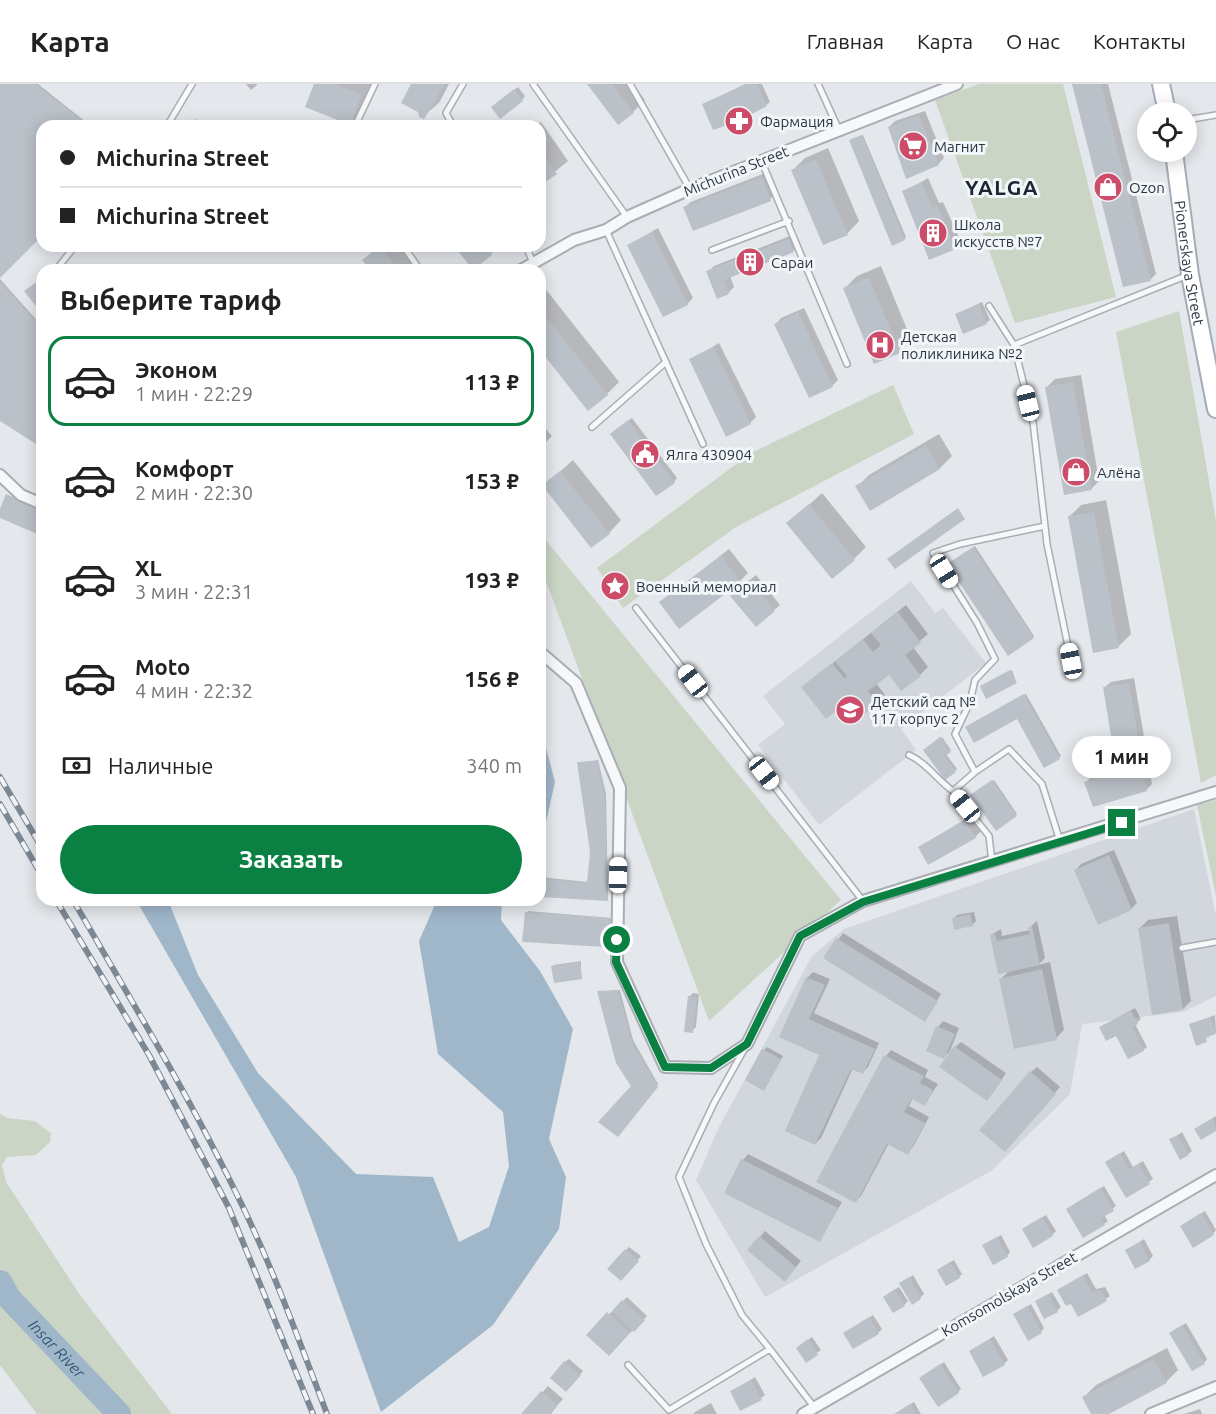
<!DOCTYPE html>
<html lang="ru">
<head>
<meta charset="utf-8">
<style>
  body { margin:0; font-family:Ubuntu,sans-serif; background:#f6f6f6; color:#222; height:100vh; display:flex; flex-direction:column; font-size:22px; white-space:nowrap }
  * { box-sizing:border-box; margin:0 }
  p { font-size:20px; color:#767676 }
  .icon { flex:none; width:33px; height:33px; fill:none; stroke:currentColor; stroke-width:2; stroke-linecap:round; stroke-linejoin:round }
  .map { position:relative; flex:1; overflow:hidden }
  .details { position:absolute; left:36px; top:180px; width:510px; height:642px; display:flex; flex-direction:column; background:#fff; border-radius:18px; box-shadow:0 3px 15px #0003 }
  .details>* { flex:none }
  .guide { position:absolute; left:36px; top:36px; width:510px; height:132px; border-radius:18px; box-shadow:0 3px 15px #0003; display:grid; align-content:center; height:132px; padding:0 24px; background:#fff }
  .tools { position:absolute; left:1137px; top:18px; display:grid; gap:12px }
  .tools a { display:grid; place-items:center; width:60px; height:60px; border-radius:50%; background:#fff; box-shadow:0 3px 15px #0003; font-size:30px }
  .end { position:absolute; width:27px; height:27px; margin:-14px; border:8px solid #0b8043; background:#fff; box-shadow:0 0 0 3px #fff }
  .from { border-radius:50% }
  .bubble { position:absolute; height:42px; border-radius:21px; background:#fff; box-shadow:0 3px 15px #0003; font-size:20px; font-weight:700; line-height:42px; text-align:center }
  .car { position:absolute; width:18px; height:36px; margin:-18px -9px; border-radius:8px; box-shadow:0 0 4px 2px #0007; background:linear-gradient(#fff 24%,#345 0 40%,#fff 0 76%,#345 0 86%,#fff 0) }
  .guide b { display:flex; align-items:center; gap:21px; height:57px; font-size:22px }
  .guide b+b { border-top:2px solid #e0e0e0 }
  .guide i { width:15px; height:15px; background:#222 }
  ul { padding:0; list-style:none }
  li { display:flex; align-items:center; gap:18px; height:90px; margin:0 12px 9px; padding:0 12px; border:3px solid transparent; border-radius:18px }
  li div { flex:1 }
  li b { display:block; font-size:22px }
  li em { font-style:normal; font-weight:700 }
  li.current { border-color:#0b8043 }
  li>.icon { width:54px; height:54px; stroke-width:1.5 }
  h2 { padding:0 24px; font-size:27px; line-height:72px }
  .pay { display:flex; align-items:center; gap:15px; height:66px; padding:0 24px; font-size:22px }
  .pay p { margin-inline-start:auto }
  .button { display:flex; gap:12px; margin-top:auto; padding:12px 24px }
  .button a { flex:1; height:69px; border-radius:36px; background:#0b8043; color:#fff; font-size:24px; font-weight:700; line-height:69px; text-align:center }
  header { display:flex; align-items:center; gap:36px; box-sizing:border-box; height:84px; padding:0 30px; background:#fff; border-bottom:2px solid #e0e0e0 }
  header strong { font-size:28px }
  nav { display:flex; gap:33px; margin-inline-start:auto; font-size:21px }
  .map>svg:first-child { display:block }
</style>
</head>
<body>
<header>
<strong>Карта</strong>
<nav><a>Главная</a><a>Карта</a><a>О нас</a><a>Контакты</a></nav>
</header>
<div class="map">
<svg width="1216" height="1330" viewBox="0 0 1216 1330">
  <rect width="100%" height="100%" fill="#e4e7eb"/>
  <path fill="#d2d6dd" d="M911 497 935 529 943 524 986 579 901 645 916 666 819 741 758 661 785 640 763 612Z
    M1194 725 1216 832V912L1183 928 1082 940 1070 1010 991 1087 765 1213 696 1096 719 1043 812 872 844 845Z"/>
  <path fill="#cad5c5" d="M979 0H1063L1116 213 1015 239 935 16Z
    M1179 227 1216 437V691L1201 699 1116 248Z
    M893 301 914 350 736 443 623 524 597 484 751 369Z
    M540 449 841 816 709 937 540 481Z
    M1216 716V812L1197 721Z
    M0 1030 7 1034 35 1037 51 1049 50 1058 36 1071 7 1073 2 1081 6 1098 80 1211 172 1330H37L0 1281Z"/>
  <path fill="#a0b7ca" d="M540 641 555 698 540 765Z
    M136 816H168L198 891 258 989 356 1090 433 1093 459 1158 489 1143 509 1082 503 1028 438 970 419 857 437 816H502L501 836 540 887 573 945 549 1055 566 1093 559 1145 493 1241 381 1328 296 1093Z"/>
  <path fill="#0003" d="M0 0H38L91 42H42V150L0 192Z
    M246 0H258L251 6Z
    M315 0H376L368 21 350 39Z
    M413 0H449L439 19 422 33Z
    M589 0H633L645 16 633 28Z
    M745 0H762L770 18 766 21 704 20Z
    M1074 0H1108L1156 190 1150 196Z
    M518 3 525 12 522 16 496 20Z
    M925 27 944 74 938 80 889 43 895 37Z
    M195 35 204 42H189Z
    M541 38 568 77 540 100V42H536Z
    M863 51 906 153 904 155 852 55Z
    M828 64 859 137 847 150 793 86 805 74Z
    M768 88 776 110 770 115 685 123 691 118Z
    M928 94 939 119 943 118 961 158 955 163 904 108Z
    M658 144 693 214 687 220 629 161Z
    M795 150 799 161 793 167 730 192 734 203 728 209 708 188 714 182Z
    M378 162H401L420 186H372L364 176Z
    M456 162H499L491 170Z
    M881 182 911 255 899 268 845 204 857 192Z
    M0 195 42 242V362L0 335Z
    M540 198 619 298 607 310 540 263Z
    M982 218 990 236 986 239 957 230Z
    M804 224 838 296 832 302 776 240 781 234Z
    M719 259 756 333 750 339 690 276Z
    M1081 291 1099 397 1091 405 1047 303 1055 295Z
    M632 334 677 394 674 398 615 346Z
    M540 338 552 352 540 364Z
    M939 350 952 372 940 384 870 425 857 403 869 391Z
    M573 376 621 436 609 449 544 402Z
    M822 409 866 463 854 475 789 439Z
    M1106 416 1131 550 1119 562 1069 433 1081 421Z
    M975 462 1034 552 1033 553 951 479Z
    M729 465 748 489 740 497 661 518Z
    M756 491 780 521 774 526 738 506Z
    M906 521 928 550 913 563 928 583 920 591 889 589 876 599 885 611 858 634 845 618 803 603Z
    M1012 586 1016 598 983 601Z
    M1134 594 1152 700 1146 706 1085 699 1091 693 1118 685 1105 603 1111 598Z
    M1026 610 1061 672 1044 682 1017 633 968 642Z
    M942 653 951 666 946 670 957 685 945 694 925 666Z
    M598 676 606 710 608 814 540 811V793L588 798 592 767 578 679Z
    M994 696 1017 730 996 745 974 710Z
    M972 731 981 747 975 753 920 763Z
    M1114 766 1137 819 1132 824 1099 839 1076 786 1081 780Z
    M528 827 611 834 608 860 527 829Z
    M974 828 976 837 972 841 954 835 957 831Z
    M1177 832 1191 917 1183 925 1140 844 1148 836Z
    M1037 837 1045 874 1038 881 1050 878 1064 946 1056 954 1001 895 1010 886 991 851 1001 845 1002 852 1030 846V843Z
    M843 849 943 911 941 910 925 936 825 874Z
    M581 877V894L553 882 554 881Z
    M813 888 830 895 814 929 879 959 868 983 862 989 853 984 821 1054 815 1060 821 970 781 952 807 894Z
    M620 906 633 956 658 1000 618 1051 633 1003 599 908Z
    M693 909 699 910 696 943 692 947 689 913Z
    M1135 924 1141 935 1135 940 1147 963 1143 966 1101 943Z
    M1215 931 1216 948 1209 951 1208 955 1205 946 1191 940Z
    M943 937 959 944 950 967 944 973 938 943Z
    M961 958 1006 989 993 1009 955 963Z
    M767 963 783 972 767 1001 764 966Z
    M891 966 928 986 925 993 938 1000 925 1020 913 1014 909 1022 929 1033 913 1063 907 1069 889 1059 861 1112 855 1117 818 1098 886 972Z
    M1037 983 1060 1003 1010 1060 1031 988Z
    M1216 1032V1046L1202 1054 1196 1045Z
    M1182 1048 1192 1067 1188 1070 1171 1056Z
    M1124 1067 1133 1083 1143 1077 1153 1095 1127 1112 1107 1078Z
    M748 1070 842 1118 820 1156 743 1076Z
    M1104 1102 1116 1122 1104 1131 1108 1137 1104 1140 1068 1125Z
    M1205 1127 1216 1146 1213 1150 1182 1142Z
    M1046 1131 1056 1147 1052 1151 1027 1142Z
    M765 1147 801 1177 790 1190 760 1153Z
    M1001 1151 1010 1168 1007 1172 984 1161Z
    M1144 1155 1153 1172 1149 1176 1127 1166Z
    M629 1163 641 1172 625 1192 626 1166Z
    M954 1176 962 1190 959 1193 942 1183Z
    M1087 1189 1096 1205 1105 1203 1110 1212 1079 1231 1071 1218 1059 1206Z
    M913 1191 924 1210 920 1214 901 1199Z
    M899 1203 908 1217 904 1221 889 1209Z
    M1052 1208 1061 1223 1057 1227 1036 1218Z
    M627 1213 647 1232 609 1270 588 1251Z
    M1031 1220 1044 1244 1041 1248 1015 1230Z
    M873 1231 882 1245 878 1249H845Z
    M1186 1239 1207 1275 1204 1279 1175 1246Z
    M994 1252 1008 1276 1004 1280 971 1267Z
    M812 1253 821 1266 806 1277 797 1264Z
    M1167 1264 1178 1286 1166 1298 1106 1330H1092L1084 1313 1096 1301Z
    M569 1275 583 1287 570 1302 565 1278Z
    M944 1278 961 1305 958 1308 921 1294Z
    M755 1293 765 1311 761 1314 731 1308Z
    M548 1302 563 1315 549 1330H523Z
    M914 1318 921 1330H895L898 1328Z
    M711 1319 717 1330H693L695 1328Z
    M1200 1325 1202 1330H1184Z"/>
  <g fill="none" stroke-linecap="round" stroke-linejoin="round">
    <path stroke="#a0b7ca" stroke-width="24" id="s1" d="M0 1198 9 1214 119 1330"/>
  </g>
  <path fill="#bbc1c8" d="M0 0H35L89 42H42V152L0 194Z
    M314 0H335L362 10 350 41 305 23Z
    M411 0H445L424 35 419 33 418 28 401 19Z
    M587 0H612L634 29 618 41Z
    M747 0H757L767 22 739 37 713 46 702 20Z
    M1072 0H1101L1151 197 1123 203Z
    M514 5 523 17 500 35 491 23Z
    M919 31 939 81 906 95 888 43Z
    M862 51 905 156 892 162 849 56Z
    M540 66 557 90 540 102Z
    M816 75 848 151 823 161 791 86Z
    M762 93 771 117 693 147 683 123Z
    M922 98 933 124 937 122 956 165 929 176 902 107Z
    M652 148 688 221 663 233 627 161Z
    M789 155 794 168 724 196 729 210 717 215 706 187Z
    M380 162 392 178 399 186H370L362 176Z
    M454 162H485L492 171 473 186Z
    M869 193 900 269 874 280 843 204Z
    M42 194V230L24 207Z
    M0 198 42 244V364L0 337Z
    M979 220 987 240 963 250 955 230Z
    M540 225 608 311 588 327 540 266Z
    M798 228 833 303 809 314 774 240Z
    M713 263 751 340 726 353 689 275Z
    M1073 298 1092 406 1064 411 1045 303Z
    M628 336 675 399 656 412 610 350Z
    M926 361 940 385 870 427 855 402Z
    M560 387 610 450 591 464 542 401Z
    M6 410 42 425V452L0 434V425Z
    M809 420 855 476 832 495 786 439Z
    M958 424 965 435 895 485 887 475Z
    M1094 428 1119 564 1093 569 1068 432Z
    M973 463 1034 554 1008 572 947 480Z
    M721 472 741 498 679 545 659 518Z
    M749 496 775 527 756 543 730 512Z
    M898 528 921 559 905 571 921 592 901 607 889 591 868 607 878 620 857 636 845 620 826 635 801 603 832 579 844 594 847 592 835 577 863 555 873 568 881 561 871 549Z
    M1010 586 1017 599 986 615 980 602Z
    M1129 599 1147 707 1093 723 1084 698 1117 688 1103 603Z
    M1024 610 1060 675 1044 684 1017 635 974 659 965 643Z
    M940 653 951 668 945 672 956 688 945 696 923 666Z
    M597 677 605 712 608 817 540 813V794L587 799 590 768 577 678Z
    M992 696 1017 732 996 747 970 711Z
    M965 736 976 754 928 781 918 763Z
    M1109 771 1132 826 1098 841 1074 786Z
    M525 828 611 834 607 863 522 858Z
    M970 830 973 842 954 846 952 834Z
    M1169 839 1183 926 1152 931 1138 844Z
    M1032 842 1040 881 998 890 990 851 995 850 997 857 1030 850 1028 843Z
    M836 854 938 917 925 938 823 874Z
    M580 878 582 895 554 899 551 882Z
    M1042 885 1057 956 1014 965 999 895Z
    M806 893 825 901 809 935 875 965 863 990 851 985 815 1061 785 1047 819 971 779 953Z
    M618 906 632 958 658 1003 618 1053 598 1038 631 1002 616 979 597 907Z
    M688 912 697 913 693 949 684 948Z
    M1131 927 1138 940 1132 943 1144 967 1128 975 1116 952 1106 957 1099 943Z
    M1211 933 1216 950 1206 953 1207 958 1196 962 1189 940Z
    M936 942 955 950 944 975 926 967Z
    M954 962 1002 996 987 1017 939 983Z
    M762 965 781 975 764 1007 745 996Z
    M884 971 924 992 920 999 933 1006 925 1022 912 1015 904 1028 925 1039 908 1071 887 1060 856 1119 816 1098Z
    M1030 987 1056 1010 1005 1068 979 1046Z
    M1213 1034 1216 1047 1201 1056 1194 1045Z
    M1178 1051 1189 1071 1180 1076 1169 1055Z
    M1120 1069 1129 1085 1139 1080 1150 1100 1126 1114 1105 1078Z
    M741 1075 838 1124 820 1158 724 1109Z
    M1100 1104 1114 1127 1101 1134 1105 1141 1083 1154 1066 1125Z
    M1201 1129 1214 1151 1193 1164 1180 1142Z
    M1042 1133 1053 1152 1033 1164 1022 1145Z
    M759 1152 796 1183 785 1198 747 1166Z
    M997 1153 1008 1173 993 1181 982 1161Z
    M1140 1158 1150 1177 1135 1185 1125 1166Z
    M625 1165 639 1177 621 1197 607 1185Z
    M950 1178 960 1194 946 1202 937 1186Z
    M1083 1191 1092 1208 1101 1206 1107 1217 1078 1233 1071 1220 1066 1222 1057 1206Z
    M909 1193 921 1215 912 1221 899 1199Z
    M895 1205 905 1222 893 1229 883 1213Z
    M1048 1210 1058 1228 1044 1235 1035 1217Z
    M622 1216 645 1236 634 1248 612 1227Z
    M1027 1222 1042 1249 1028 1257 1013 1230Z
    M607 1228 630 1249 609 1272 586 1251Z
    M869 1233 879 1250 853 1265 843 1249Z
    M1182 1241 1205 1280 1192 1287 1169 1249Z
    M808 1255 818 1271 806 1279 796 1264Z
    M990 1255 1005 1281 983 1293 969 1267Z
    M1154 1275 1167 1299 1109 1330H1091L1082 1313Z
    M564 1277 581 1291 566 1308 550 1294Z
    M940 1280 959 1309 938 1323 919 1294Z
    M751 1296 762 1316 740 1327 730 1307Z
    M541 1307 558 1321 551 1330H521Z
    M910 1320 916 1330H894Z"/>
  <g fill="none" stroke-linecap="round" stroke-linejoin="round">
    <g stroke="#a9aeb5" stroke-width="8">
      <path id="lane" d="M533 0 627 133
        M630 0 690 105
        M818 0 839 46
        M1186 36 1216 31
        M167 42 192 0
        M355 42 375 0
        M453 42 446 29 463 0
        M761 76 847 280
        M606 146 703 360
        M526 162 533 179
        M406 166 420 186
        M712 166 789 137
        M56 186 75 162
        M989 222 1014 261 1033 338 1047 460 1071 577
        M1014 261 1188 191
        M592 343 666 278
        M1045 442 960 460 933 469 977 539 995 575 975 596 970 618 955 650 975 688 1009 665 1042 700 1060 757
        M636 524 863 817
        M909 671C926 678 938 697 953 707
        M975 688 953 707 989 752 992 778
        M1182 864 1216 858
        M745 964 714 1019 679 1093 706 1160 742 1231 770 1265
        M628 1281 669 1326 770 1265 814 1323"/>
    </g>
    <g stroke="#a9aeb5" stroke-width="14">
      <path id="street" d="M521 186 574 156 606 146 627 133 690 105 957 0
        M0 391 21 411 42 420
        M540 568 576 599 620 704 617 878 665 983 711 984 747 960 800 852 863 817 1216 708
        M803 1330 1216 1091
        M1151 1330 1216 1303"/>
    </g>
    <g stroke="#a3acb7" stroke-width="20">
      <g id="primary">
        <path d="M1161 0 1167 28"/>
        <path id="s2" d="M1174 68 1190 191 1216 325"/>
      </g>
    </g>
    <use href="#lane" stroke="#f6f8f9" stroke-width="5"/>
    <use href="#street" stroke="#f6f8f9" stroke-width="10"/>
    <use href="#primary" stroke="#fff" stroke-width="16"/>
    <g stroke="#7d8895" stroke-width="6">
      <path id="rail" d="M0 693 42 764
        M0 720 42 792
        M56 816 149 971 229 1124 313 1330
        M73 816C131 916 191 1015 241 1119 274 1187 300 1259 327 1330"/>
    </g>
    <use href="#rail" stroke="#f3f6f8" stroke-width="4" stroke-dasharray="11" stroke-linecap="butt"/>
  </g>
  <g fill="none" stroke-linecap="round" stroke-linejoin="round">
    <path stroke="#0b8043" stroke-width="8" d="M617 856 616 878 665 983 711 984 747 960 800 852 863 818 1122 739"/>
  </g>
  <defs>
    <g id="pharmacy-disc" transform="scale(1.5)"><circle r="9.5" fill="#cc4c69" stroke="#f3f6f8"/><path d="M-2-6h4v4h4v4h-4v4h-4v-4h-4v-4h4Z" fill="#fff"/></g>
    <g id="supermarket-disc" transform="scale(1.5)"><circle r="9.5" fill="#cc4c69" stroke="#f3f6f8"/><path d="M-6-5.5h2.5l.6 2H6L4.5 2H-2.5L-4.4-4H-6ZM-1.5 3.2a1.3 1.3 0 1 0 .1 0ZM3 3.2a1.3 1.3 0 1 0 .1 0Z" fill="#fff"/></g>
    <g id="shop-disc" transform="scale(1.5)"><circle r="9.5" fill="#cc4c69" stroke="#f3f6f8"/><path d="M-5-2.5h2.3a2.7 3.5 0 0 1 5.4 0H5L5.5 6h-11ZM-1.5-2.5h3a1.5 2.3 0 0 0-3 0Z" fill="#fff"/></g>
    <g id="building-disc" transform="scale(1.5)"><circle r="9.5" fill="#cc4c69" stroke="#f3f6f8"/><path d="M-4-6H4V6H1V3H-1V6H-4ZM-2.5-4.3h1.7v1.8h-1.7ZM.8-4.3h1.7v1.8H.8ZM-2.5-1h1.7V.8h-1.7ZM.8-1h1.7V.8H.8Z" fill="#fff"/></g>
    <g id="hospital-disc" transform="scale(1.5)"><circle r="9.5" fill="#cc4c69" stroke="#f3f6f8"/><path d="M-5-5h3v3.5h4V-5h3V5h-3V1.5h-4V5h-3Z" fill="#fff"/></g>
    <g id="civic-disc" transform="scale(1.5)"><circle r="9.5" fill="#cc4c69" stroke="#f3f6f8"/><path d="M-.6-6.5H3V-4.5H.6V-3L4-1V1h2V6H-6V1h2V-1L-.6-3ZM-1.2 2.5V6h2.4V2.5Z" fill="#fff"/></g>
    <g id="sight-disc" transform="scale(1.5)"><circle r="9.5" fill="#cc4c69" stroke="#f3f6f8"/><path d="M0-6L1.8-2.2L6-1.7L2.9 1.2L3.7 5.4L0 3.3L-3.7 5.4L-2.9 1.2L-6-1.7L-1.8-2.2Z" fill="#fff"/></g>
    <g id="school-disc" transform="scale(1.5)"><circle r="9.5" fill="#cc4c69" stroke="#f3f6f8"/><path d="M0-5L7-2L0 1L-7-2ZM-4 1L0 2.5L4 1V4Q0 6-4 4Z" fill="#fff"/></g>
  </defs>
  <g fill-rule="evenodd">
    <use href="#pharmacy-disc" x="739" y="37"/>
    <use href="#supermarket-disc" x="913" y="62"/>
    <use href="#shop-disc" x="1108" y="103"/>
    <use href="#building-disc" x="933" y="149"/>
    <use href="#building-disc" x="750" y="178"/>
    <use href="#hospital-disc" x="880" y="261"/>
    <use href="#civic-disc" x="645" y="370"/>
    <use href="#shop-disc" x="1076" y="388"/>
    <use href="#sight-disc" x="615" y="502"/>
    <use href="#school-disc" x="850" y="626"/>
  </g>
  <g text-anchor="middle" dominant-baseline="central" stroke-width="6" stroke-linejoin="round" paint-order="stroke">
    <g font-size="15" fill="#2b3643" stroke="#f3f6f8" text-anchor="start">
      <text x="760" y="37">Фармация</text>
      <text x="934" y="62">Магнит</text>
      <text x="1129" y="103">Ozon</text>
      <text x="954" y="140">Школа<tspan x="954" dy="17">искусств №7</tspan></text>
      <text x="771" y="178">Сараи</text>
      <text x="901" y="252">Детская<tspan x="901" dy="17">поликлиника №2</tspan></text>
      <text x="666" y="370">Ялга 430904</text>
      <text x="1097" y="388">Алёна</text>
      <text x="636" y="502">Военный мемориал</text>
      <text x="871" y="617">Детский сад №<tspan x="871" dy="17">117 корпус 2</tspan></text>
    </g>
    <g font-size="15" fill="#2b3643" stroke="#f3f6f8">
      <text transform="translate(736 87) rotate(-22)">Michurina Street</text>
      <text stroke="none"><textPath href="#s2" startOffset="112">Pionerskaya Street</textPath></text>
      <text transform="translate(1009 1210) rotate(-30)">Komsomolskaya Street</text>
    </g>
    <g font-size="16" font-style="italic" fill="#365877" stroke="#f3f6f8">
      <text stroke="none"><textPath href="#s1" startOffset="88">Insar River</textPath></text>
    </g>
    <g font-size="21" font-weight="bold" letter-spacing="1.5" fill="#1d2734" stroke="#f3f6f8">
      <text x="1002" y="103">YALGA</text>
    </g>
  </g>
</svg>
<div class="tools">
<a><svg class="icon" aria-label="locate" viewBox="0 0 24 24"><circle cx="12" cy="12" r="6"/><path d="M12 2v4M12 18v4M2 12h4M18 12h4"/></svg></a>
</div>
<i class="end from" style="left:617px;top:856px"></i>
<i class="end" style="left:1122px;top:739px"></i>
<div class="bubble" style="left:1072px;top:652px;width:99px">1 мин</div>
<i class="car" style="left:1028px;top:319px;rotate:346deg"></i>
<i class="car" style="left:944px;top:487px;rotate:148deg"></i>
<i class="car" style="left:1071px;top:577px;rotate:349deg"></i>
<i class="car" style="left:693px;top:597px;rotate:322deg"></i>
<i class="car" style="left:764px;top:689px;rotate:142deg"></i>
<i class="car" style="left:965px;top:722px;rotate:321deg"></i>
<i class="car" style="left:618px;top:791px;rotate:1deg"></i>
<div class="guide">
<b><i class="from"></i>Michurina Street</b>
<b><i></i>Michurina Street</b>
</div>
<section class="details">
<h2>Выберите тариф</h2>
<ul>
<li class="current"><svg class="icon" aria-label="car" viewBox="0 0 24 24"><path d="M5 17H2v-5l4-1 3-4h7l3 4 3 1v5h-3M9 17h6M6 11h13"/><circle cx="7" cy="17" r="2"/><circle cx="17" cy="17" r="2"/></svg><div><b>Эконом</b><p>1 мин · 22:29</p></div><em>113 ₽</em></li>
<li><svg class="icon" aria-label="car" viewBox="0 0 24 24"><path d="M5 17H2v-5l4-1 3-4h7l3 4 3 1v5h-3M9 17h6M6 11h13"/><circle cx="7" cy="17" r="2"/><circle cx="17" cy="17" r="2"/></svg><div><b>Комфорт</b><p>2 мин · 22:30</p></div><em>153 ₽</em></li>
<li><svg class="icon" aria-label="car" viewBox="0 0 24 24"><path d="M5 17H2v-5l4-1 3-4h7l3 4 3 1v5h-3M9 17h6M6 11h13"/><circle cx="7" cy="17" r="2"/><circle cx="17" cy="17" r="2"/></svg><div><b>XL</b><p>3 мин · 22:31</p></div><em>193 ₽</em></li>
<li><svg class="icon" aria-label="car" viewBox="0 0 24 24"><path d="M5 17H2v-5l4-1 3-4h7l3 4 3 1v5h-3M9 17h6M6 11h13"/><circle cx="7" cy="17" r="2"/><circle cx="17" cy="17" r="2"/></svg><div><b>Moto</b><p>4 мин · 22:32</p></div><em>156 ₽</em></li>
</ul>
<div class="pay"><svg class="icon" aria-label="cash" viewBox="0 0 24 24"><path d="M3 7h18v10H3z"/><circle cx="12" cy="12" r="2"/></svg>Наличные<p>340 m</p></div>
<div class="button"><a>Заказать</a></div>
</section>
</div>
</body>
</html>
